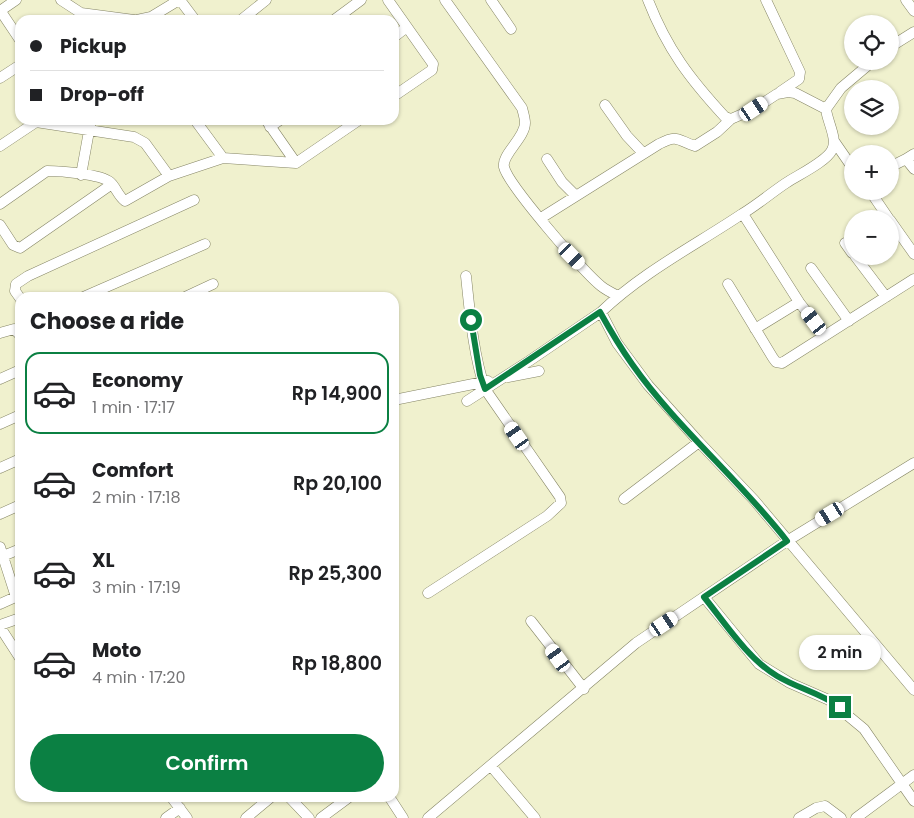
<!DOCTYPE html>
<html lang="en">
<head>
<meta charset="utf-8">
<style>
  body { margin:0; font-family:Poppins,sans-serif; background:#f6f6f6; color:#202124; height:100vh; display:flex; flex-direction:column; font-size:19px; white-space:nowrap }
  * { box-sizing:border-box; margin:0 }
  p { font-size:16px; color:#757577 }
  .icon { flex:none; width:28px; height:28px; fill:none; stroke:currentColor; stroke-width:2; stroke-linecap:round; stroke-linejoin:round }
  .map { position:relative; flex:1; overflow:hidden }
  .drawer { position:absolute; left:15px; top:292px; width:384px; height:510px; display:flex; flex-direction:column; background:#fff; border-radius:15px; box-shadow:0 1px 4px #0004 }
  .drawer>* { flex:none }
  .guide { position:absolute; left:15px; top:15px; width:384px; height:110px; border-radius:15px; box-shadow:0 1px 4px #0004; display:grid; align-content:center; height:110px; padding:0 15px; background:#fff }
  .buttons { position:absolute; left:844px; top:15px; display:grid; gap:10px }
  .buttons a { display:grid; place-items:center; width:55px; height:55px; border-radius:50%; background:#fff; box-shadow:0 1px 4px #0004; font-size:25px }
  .end { position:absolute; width:22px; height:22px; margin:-11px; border:6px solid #0b8043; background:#fff; box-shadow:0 0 0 2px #fff }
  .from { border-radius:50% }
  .bubble { position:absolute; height:35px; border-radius:18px; background:#fff; box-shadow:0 1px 4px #0004; font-size:16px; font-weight:600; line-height:35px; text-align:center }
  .car { position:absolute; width:15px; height:30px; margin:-15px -8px; border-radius:6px; box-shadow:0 0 4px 1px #0007; background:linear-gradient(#fff 24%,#345 0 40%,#fff 0 76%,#345 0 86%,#fff 0) }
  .guide b { display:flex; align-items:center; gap:18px; height:48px; font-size:19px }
  .guide b+b { border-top:1px solid #e0e0e0 }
  .guide i { width:12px; height:12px; background:#202124 }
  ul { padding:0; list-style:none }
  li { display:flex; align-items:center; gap:15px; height:82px; margin:0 10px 8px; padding:0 5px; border:2px solid transparent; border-radius:15px }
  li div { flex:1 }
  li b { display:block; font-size:19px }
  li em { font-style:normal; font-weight:600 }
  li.on { border-color:#0b8043 }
  li>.icon { width:45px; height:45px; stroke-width:1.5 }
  h2 { padding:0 15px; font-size:22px; line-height:60px }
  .primary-button { display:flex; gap:10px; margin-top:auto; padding:10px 15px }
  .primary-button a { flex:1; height:58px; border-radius:30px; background:#0b8043; color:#fff; font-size:20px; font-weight:600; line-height:58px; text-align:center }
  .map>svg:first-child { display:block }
</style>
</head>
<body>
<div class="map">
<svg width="914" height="818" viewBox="0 0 914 818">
  <rect width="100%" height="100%" fill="#f0f1ce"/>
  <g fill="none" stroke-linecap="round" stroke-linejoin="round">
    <g stroke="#858565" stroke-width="11">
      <path id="minor" d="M61 0 81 13 134 20
        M180 0 195 20
        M388 0 433 64 432 70 394 96
        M445 0 522 108C523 112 525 118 525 123 525 138 501 155 504 167 508 185 584 272 601 286 606 290 612 293 618 296
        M491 0 511 29
        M648 0C667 49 690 79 725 117L731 119 754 109 777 94 788 92 795 93 826 109
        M766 0 800 72 799 79 780 92
        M906 0 914 11
        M0 10 20 40
        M0 11 16 0
        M137 20 151 17 179 0
        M241 20 266 0
        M334 20 361 0
        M394 37 407 27
        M890 47 914 32
        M873 61 841 88 826 109C827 121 838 139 832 150 826 162 798 175 786 183 771 193 757 205 742 214 694 246 643 272 601 312L617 343 648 385 699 442 754 500 914 690
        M0 78 20 65
        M605 105 627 136 643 153
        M195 120 223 158
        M266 120 296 163 359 120
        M270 127 280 120
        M834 141 852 167
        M0 146 36 122 134 137 145 143 169 176
        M914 154 906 159 914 169
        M547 159 562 182 576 196
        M890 167 906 159
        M81 175 91 120
        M870 191 889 219
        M0 204 47 171C61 171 100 174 110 182 116 187 118 196 125 201L169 176 223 158 296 163
        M743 214 799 302 825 336
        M541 218 659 144C678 134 677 140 695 146L717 132 731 119
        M890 220 914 254
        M0 225 13 245 20 248 112 184
        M845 243 852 253
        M855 256 886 297
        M811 268 849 321
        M728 284 773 358 776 362 782 363 914 279
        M20 298 15 291 16 284 28 276 194 200
        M81 298 205 244
        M183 298 213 284
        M755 329 799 302
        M0 333 14 329 20 335
        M508 377 539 371
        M0 379 20 370
        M394 400 488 381
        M467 401 529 361 601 312
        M0 424 20 415
        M0 468 20 459
        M624 499 699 442
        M0 514 20 505
        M0 547 16 597
        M3 556 20 549
        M428 593 547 516 561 503 560 497 485 389C473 353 470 313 466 276
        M704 597 759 664 790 683 829 700 864 729 914 801
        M0 604 20 595
        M531 621 584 689
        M0 625 20 618
        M0 627 20 658
        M491 766 535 818
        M172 798 187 818
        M290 798 309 818
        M390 798 403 818
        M166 818 180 808
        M246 818 270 798
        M321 818 348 798
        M428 818 636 643 787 541 914 463
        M799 818 816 808 825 806 841 818
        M856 818 914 775"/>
    </g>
    <use href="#minor" stroke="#fff" stroke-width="10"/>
  </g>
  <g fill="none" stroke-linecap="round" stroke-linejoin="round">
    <path stroke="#0b8043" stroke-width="6" d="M471 320 480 375 485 389 600 312C610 330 620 347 632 364 677 428 739 479 787 541L704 597C725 623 748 659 777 676 797 688 820 693 840 707"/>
  </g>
</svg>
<div class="buttons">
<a><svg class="icon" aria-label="locate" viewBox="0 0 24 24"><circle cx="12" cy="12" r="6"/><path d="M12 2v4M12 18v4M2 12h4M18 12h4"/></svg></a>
<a><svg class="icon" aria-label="layers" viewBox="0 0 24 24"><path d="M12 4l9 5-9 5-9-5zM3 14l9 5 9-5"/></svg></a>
<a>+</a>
<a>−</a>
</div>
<i class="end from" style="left:471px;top:320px"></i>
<i class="end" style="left:840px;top:707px"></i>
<div class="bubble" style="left:799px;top:635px;width:82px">2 min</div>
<i class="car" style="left:754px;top:109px;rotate:56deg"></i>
<i class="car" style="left:572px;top:256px;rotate:136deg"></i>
<i class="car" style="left:814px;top:321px;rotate:323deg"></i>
<i class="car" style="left:517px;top:436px;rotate:325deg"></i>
<i class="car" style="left:830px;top:514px;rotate:239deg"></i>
<i class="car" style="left:664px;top:624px;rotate:56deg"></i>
<i class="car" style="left:558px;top:658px;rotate:324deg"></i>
<div class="guide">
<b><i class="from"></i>Pickup</b>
<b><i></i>Drop-off</b>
</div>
<section class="drawer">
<h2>Choose a ride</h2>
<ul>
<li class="on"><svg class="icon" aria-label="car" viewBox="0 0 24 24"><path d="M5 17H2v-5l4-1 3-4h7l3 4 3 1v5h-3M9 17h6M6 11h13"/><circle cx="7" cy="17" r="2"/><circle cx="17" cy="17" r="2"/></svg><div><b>Economy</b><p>1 min · 17:17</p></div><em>Rp 14,900</em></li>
<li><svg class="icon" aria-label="car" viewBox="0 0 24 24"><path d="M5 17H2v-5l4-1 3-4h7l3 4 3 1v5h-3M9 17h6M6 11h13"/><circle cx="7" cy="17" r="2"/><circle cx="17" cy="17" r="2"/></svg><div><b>Comfort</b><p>2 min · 17:18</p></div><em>Rp 20,100</em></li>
<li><svg class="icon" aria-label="car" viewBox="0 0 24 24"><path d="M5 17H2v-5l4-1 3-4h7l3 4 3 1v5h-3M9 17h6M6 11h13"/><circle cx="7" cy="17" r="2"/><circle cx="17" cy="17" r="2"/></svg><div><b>XL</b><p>3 min · 17:19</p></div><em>Rp 25,300</em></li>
<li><svg class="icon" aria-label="car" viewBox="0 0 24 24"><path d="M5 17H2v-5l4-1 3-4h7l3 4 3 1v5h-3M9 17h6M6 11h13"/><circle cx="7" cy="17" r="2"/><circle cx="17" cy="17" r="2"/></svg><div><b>Moto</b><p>4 min · 17:20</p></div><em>Rp 18,800</em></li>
</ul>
<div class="primary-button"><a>Confirm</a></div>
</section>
</div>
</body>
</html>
